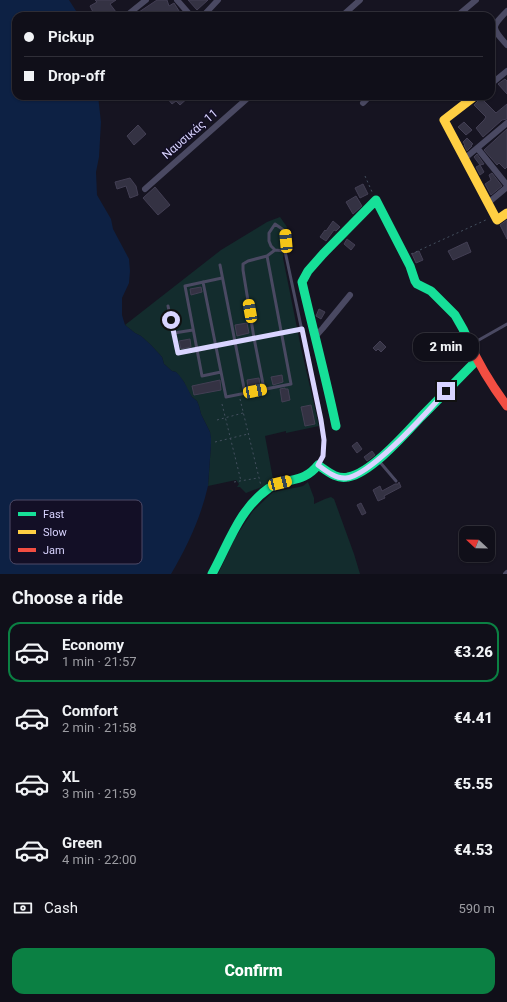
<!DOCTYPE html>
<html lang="en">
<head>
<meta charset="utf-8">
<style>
  body { margin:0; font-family:Roboto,sans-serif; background:#1e1d26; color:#f1f3f6; height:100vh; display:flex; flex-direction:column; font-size:15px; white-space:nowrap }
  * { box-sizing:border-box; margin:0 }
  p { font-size:13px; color:#9c9ca2 }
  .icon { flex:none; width:22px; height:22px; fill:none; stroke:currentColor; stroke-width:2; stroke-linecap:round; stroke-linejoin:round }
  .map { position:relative; height:574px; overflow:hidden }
  .side { display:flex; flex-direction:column; background:#100f19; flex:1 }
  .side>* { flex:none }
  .banner { position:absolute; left:12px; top:12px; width:483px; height:88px; border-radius:12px; box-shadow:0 1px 3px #0004,0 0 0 1px #302f38; display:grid; align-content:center; height:88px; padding:0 12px; background:#100f19 }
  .needle { width:26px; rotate:292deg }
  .buttons { position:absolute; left:459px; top:526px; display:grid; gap:8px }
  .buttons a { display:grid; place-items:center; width:36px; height:36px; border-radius:8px; background:#100f19; box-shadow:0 1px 3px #0004,0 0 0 1px #302f38; font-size:20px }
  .end { position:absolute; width:18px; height:18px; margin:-9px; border:5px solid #d9d4ff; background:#111; box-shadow:0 0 0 2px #111 }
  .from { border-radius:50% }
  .bubble { position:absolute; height:28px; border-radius:12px; background:#100f19; box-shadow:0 1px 3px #0004,0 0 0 1px #302f38; font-size:13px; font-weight:800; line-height:28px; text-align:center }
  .car { position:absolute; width:12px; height:24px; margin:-12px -6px; border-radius:5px; box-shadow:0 0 3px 1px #0007; background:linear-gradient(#f5c518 24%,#345 0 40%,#f5c518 0 76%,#345 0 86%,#f5c518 0) }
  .banner b { display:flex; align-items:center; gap:14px; height:38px; font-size:15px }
  .banner b+b { border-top:1px solid #302f38 }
  .banner i { width:10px; height:10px; background:#f1f3f6 }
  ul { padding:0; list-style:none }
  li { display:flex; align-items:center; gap:12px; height:60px; margin:0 8px 6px; padding:0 4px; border:2px solid transparent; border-radius:12px }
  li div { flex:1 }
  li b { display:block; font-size:15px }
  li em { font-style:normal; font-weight:800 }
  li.on { border-color:#0b8043 }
  li>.icon { width:36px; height:36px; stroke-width:1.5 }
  h2 { padding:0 12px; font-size:18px; line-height:48px }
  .pay { display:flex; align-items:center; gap:10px; height:44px; padding:0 12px; font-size:15px }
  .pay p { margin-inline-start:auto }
  .primary-button { display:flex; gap:8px; margin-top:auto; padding:8px 12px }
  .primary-button a { flex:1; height:46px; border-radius:12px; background:#0b8043; color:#fff; font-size:16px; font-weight:800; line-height:46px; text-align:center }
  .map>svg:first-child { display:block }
</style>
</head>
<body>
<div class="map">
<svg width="507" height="574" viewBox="0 0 507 574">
  <rect width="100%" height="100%" fill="#161421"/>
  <path fill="#132c2d" d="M280 217 287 227 283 258 301 348 319 426 286 433V431L265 436 273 479V480L264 486 246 493 240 487H237L239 484 236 480 208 486 211 444 210 432 201 414 199 406 197 401 192 397 187 389 184 382 176 372 172 371 164 364 162 357 151 345 141 336 135 333 125 325 221 250 267 222Z
    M308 482 314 498V504L325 499 331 497 334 499 354 554 360 574H218L235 538 253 511 273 492 299 487 303 486Z"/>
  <path fill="#0d2144" d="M0 0H69L78 14 79 16H16V96H98L101 122 99 157 96 172 97 195 111 219 113 229 129 259 130 271 129 283 122 298V315L125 325 135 333 141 336 151 345 162 357 164 364 172 371 176 372 179 375 184 382 192 397 197 401 199 406 201 414 210 432 211 438V444L208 486C201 517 187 547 171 574H0Z"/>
  <path fill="#343243" stroke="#433f54" d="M95 0H116L110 4 119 16H103L102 14 100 16 98 13 93 12 90 6 97 2Z
    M157 0H167L169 6 174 3 181 14 178 16H133Z
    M188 0H208L197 10Z
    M505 79 507 81V94L498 84Z
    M169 96H190L180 105 176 101 172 104 167 98Z
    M481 98 496 113 507 104V119L502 120 483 137 476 128 484 120 486 117 474 105Z
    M464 122 472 130 466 135 458 127Z
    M138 125 146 134 134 145 127 136Z
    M507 129V167L505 169 499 163 497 165 484 150Z
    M467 138 473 144 471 145 472 146 467 151 464 145H465L463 142Z
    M477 154 484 164 480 165 474 157Z
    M480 165 484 172 480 175 476 167Z
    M492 173 502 186 491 195 485 184 491 180 489 175Z
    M130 178 136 186 138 195 130 198 126 186 117 189 115 182Z
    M363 184 368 194 360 198 355 188Z
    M155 187 170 205 158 215 143 198Z
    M356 196 362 206 353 214 346 202Z
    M507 220V239L500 225Z
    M333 221 340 227 336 231 334 230 326 241 320 237 325 230 326 231Z
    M347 239 355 245 351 250 344 244Z
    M467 242 471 252 453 260 448 251Z
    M419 251 423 260 416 263 412 254Z
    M201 287 202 292 191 295 190 289Z
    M319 309 325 312 321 319 316 316Z
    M247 323 249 333 237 336 235 325Z
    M190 339 191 347 181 349 179 341Z
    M380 341 386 347 381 352 378 349 376 351 373 348Z
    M282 375 283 382 273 385 271 377Z
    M259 378 260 386 248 388 247 380Z
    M220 380 221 390 194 395 192 386Z
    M285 388V389H288L290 400 282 402 280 389Z
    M311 405 315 424 305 426 301 407Z
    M357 442 362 449 357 453 352 446Z
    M372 451 375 455 367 461 364 457Z
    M399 482 401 487 384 496 385 498 378 501 373 490 380 486 382 491 395 484H398Z
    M361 503 366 513 362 515 357 505Z"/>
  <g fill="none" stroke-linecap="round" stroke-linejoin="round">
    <path stroke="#44505f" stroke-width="1" stroke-dasharray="2 3" stroke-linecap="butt" d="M86 100 97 96
      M365 176 373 194
      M411 254 488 219
      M240 399 261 486
      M222 404 241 481
      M217 420 243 413
      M215 442 248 434
      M234 482 258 478"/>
    <path stroke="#4a4962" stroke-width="3" d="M285 251 275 250 271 246 269 241V233L275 224 285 231 286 241 285 251 321 420C323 435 327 450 319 463
      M220 265 245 393
      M203 282 226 397 291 384 267 256
      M168 306 178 353 301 329
      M174 333 193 330
      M470 345 507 324
      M221 372 202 376 185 286 222 278
      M264 389 254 338 243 270V264L248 261 267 256 275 250
      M379 461 396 481"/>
    <path stroke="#4a4962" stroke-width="6" d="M177 0 191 16
      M507 11C490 28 492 28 507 45
      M126 16 146 0
      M203 16 218 0
      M342 16 360 0
      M457 16 476 0
      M491 84 507 71
      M363 103 370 96
      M478 149 507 185
      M464 159 507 123
      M145 189 250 96
      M488 203 507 187
      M315 337 323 328 350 295
      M506 574 507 573"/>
    <path stroke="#16e098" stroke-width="9" d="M336 426C326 378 313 330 302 282L308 271 323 254 376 200 410 266 415 281 417 284 431 291 455 315 463 329 469 342
      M212 574C229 543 239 509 269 488 287 477 303 484 318 465 327 471 337 480 348 477 371 473 405 434 421 417 440 398 458 379 477 360"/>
    <path stroke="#ffcf43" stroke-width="9" d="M475 96 444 120 497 220 507 213"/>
    <path stroke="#f24e42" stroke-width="9" d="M469 342C479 365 492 386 507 406"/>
  </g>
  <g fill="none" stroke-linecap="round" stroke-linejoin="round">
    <path stroke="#d9d4ff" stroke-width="5" d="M171 320 178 353 302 329 321 420 324 440 323 456 318 465C326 471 336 479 346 478 371 476 428 411 446 391"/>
  </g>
  <g text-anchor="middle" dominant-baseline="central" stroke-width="3" stroke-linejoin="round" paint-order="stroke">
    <g font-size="12" fill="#d9d4ff" stroke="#130f26">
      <text transform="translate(190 134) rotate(-41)">Ναυσικάς 11</text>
    </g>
  </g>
  <rect x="10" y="500" width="132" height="64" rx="6" fill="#130f26" stroke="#4e4a67" stroke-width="1"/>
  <rect x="18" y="512" width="18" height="4" fill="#16e098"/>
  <rect x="18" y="530" width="18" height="4" fill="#ffcf43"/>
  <rect x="18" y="548" width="18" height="4" fill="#f24e42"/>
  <g font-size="11" fill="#d9d4ff">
    <text x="43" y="518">Fast</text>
    <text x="43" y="536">Slow</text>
    <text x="43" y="554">Jam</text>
  </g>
</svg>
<div class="buttons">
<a><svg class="needle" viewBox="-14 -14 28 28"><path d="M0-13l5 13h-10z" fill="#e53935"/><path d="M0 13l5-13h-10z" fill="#9c9ca2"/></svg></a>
</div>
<i class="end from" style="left:171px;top:320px"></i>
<i class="end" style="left:446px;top:391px"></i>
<div class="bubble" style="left:413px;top:333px;width:66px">2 min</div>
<i class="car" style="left:286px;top:241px;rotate:355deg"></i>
<i class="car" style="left:250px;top:311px;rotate:350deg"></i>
<i class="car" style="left:255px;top:391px;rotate:79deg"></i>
<i class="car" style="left:280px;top:483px;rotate:76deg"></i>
<div class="banner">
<b><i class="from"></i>Pickup</b>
<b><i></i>Drop-off</b>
</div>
</div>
<section class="side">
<h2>Choose a ride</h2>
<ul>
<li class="on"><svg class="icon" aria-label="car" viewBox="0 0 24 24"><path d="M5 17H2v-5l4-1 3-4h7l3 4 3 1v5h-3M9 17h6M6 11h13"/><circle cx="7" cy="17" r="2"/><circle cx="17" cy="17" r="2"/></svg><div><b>Economy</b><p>1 min · 21:57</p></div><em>€3.26</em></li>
<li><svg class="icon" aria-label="car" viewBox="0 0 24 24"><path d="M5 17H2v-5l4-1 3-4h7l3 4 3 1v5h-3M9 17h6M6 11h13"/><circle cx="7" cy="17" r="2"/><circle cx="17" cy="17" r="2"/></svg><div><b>Comfort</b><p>2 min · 21:58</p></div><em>€4.41</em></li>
<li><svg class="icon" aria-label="car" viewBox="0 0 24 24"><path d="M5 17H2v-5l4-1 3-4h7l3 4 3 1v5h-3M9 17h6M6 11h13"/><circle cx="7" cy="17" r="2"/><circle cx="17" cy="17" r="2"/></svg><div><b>XL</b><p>3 min · 21:59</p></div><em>€5.55</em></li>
<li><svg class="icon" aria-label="car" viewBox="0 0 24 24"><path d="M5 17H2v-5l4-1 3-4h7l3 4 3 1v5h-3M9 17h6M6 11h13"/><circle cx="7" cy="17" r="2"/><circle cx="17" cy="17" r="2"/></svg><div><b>Green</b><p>4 min · 22:00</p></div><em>€4.53</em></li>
</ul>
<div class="pay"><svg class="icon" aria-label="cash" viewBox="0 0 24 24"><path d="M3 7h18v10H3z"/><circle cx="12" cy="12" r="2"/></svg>Cash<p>590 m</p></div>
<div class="primary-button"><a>Confirm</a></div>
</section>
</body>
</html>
